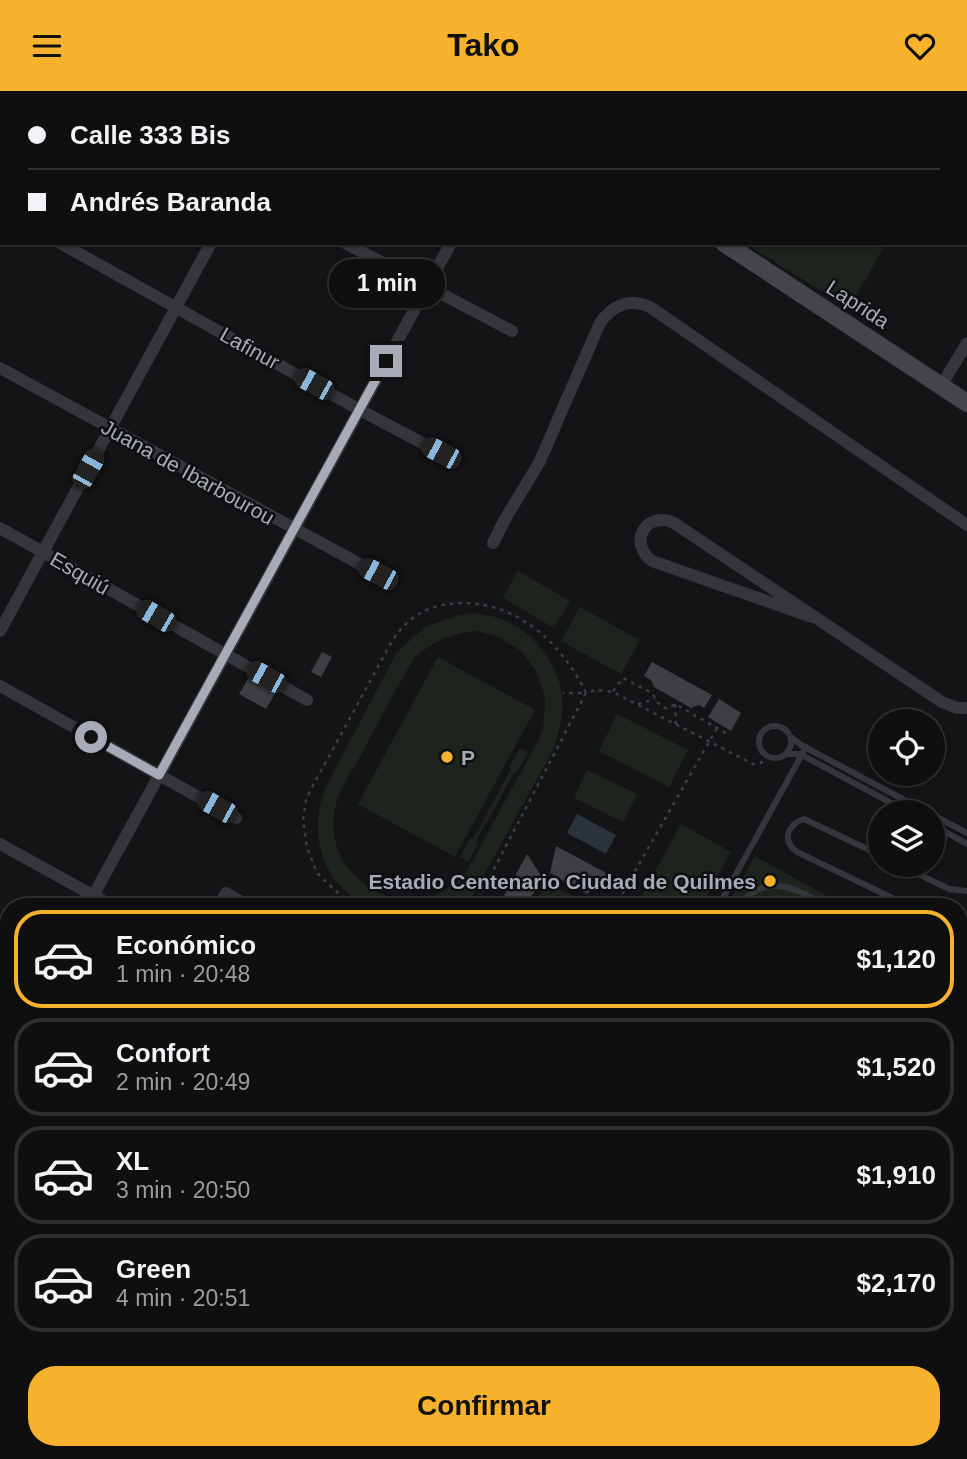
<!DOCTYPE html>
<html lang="es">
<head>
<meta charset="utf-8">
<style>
  body { margin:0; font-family:Helvetica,sans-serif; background:#181819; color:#f1f3f6; height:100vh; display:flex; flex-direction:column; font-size:26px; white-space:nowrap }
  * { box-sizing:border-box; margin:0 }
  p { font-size:23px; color:#9b9c9f }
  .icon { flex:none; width:38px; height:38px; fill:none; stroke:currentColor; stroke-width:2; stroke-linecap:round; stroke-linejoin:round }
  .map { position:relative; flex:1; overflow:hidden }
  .sheet { position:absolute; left:0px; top:807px; width:968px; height:562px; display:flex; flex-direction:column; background:#0f0f10; border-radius:28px 28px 0 0; box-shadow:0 2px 5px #0004,0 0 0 2px #2f2f30 }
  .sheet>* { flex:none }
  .guide { position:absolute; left:0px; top:0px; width:968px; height:154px; box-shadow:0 2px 5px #0004,0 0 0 2px #2f2f30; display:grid; align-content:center; height:154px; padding:0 28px; background:#0f0f10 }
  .controls { position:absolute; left:868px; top:618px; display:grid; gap:14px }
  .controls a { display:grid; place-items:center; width:77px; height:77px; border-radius:50%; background:#0f0f10; box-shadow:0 2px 5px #0004,0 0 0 2px #2f2f30; font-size:35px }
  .end { position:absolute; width:32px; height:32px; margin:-16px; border:9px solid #a6abb7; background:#111; box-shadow:0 0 0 4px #111 }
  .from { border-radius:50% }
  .bubble { position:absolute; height:49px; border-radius:24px; background:#0f0f10; box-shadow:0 2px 5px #0004,0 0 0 2px #2f2f30; font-size:23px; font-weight:800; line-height:49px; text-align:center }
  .car { position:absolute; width:21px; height:42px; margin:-21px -10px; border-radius:9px; box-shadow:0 0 5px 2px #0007; background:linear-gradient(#222 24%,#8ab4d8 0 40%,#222 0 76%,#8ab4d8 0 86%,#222 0) }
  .guide b { display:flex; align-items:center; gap:24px; height:66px; font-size:26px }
  .guide b+b { border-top:2px solid #2f2f30 }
  .guide i { width:18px; height:18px; background:#f1f3f6 }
  ul { padding:12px 0 0; list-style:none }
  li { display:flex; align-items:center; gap:21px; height:98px; margin:0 14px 10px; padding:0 14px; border:4px solid #2f2f30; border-radius:28px }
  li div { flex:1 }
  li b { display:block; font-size:26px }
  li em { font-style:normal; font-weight:800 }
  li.active { border-color:#f6b22d }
  li>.icon { width:63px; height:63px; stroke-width:1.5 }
  .cta { display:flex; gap:14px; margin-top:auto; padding:14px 28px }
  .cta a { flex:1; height:80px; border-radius:28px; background:#f6b22d; color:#111; font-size:28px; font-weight:800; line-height:80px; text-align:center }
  header { display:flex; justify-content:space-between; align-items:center; height:91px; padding:0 28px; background:#f6b22d; color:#111; font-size:32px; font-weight:800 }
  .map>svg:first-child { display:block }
</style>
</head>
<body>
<header><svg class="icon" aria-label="menu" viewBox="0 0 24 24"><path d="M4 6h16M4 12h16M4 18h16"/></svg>Tako<svg class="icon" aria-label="heart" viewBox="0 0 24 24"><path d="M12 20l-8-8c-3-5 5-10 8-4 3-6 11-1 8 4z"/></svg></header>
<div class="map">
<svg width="967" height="1368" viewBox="0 0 967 1368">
  <rect width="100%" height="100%" fill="#141416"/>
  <path fill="#1c241d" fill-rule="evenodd" d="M553 0H967L966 12V2H552Z
    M745 152H886L849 218Z
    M518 480 570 510 554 537 503 507Z
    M580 516 640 549 621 583 561 550Z
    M474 522C486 524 499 526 511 532 536 545 561 578 562 607 564 626 558 643 552 661L467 815C443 816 419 816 396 816 387 816 376 817 368 816 362 814 355 808 350 804 316 776 311 734 326 695L397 561 425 536 458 524ZM475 540 497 545 521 560 536 580 545 604V613L543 638 538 650 467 780C457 790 447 800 433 805 382 823 325 775 334 722 337 701 351 682 361 664 379 631 395 598 415 566 433 551 450 542 475 540Z
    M438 566 535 619 455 766 358 713Z
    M617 623 688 659 669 696 599 660Z
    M520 657 528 662 517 681 515 680 476 750 478 752 468 771 460 766 470 747 473 748 511 678 509 676Z
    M587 679 637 703 623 731 574 707Z
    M681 733 731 761 701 815H636Z
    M755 765 845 815 727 816Z
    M547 791 579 809 575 815H534Z
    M9 1179V1360H721L717 1368H0V1195Z"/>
  <path fill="#2a333a" d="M577 723 616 744 606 763 567 742Z"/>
  <path fill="#3e3f43" d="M322 561 332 566 321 586 311 581Z
    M652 571 712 604 704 617 699 614 691 617 654 596 651 589 644 585Z
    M249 586 276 601 266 618 239 603Z
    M719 608 741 622 731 640 708 626Z
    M556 755 608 783 587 803 550 782Z
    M527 763 542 786 526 816H498Z
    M6 1317 9 1321V1337L0 1343V1321Z"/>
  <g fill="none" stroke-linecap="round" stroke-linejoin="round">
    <path stroke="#3b3d42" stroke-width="2.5" stroke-dasharray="3.5 5" stroke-linecap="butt" d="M655 2 656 0
      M877 2 878 0
      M613 600 623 587 652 602 658 612 667 618 675 613 729 644
      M638 613 655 608
      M675 613 676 633
      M618 810 717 637
      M360 816 337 801 317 782 307 756 303 729 306 709 310 700 392 550C409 524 431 512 463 512 519 512 563 554 586 602H563
      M474 816 586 602 596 599 613 601 753 673 761 672 767 665
      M488 1360 489 1368
      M597 1360 598 1368
      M195 1368 198 1360
      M395 1368 422 1360
      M704 1368 708 1360"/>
    <path stroke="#35363b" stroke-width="6" d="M759 651a16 16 0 1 1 32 0a16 16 0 1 1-32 0Z
      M790 645 801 654 927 721
      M786 663H800L908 721
      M933 724 967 742
      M933 734 967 753
      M880 764 804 728C788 733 781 749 797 761L911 816
      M900 774 949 798 967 800
      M718 816 806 656
      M738 816C766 778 798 799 829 816
      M959 885 967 890"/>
    <path stroke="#35363b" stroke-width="12" d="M73 0 76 2
      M61 2 62 0
      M296 2 297 0
      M533 2 534 0
      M966 69 967 70
      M0 116 2 112
      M60 152 360 319 441 362
      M345 152 512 240
      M0 277 378 483
      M941 295 967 252
      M0 437 307 609
      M493 452 505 428 539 372 600 232C613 214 629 207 650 216L967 434
      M812 526 652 470C627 451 647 419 674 432L942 611 957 617H967
      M0 540 211 152
      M0 595 236 727
      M0 753 114 816
      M87 816 451 152
      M218 816 226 802 250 816
      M0 976 9 960
      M0 998 9 1003
      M959 1265 967 1270
      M955 1368 967 1346"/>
    <path stroke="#43454b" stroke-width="18" d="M492 0 495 2
      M724 152 967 312
      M959 938 967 923
      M959 971 967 956
      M728 1368 733 1360
      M749 1368 753 1360"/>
  </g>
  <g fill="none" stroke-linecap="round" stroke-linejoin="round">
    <path stroke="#a6abb7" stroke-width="9" d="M91 646 159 684 386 270"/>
  </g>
  <g fill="#f6b22d" stroke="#0f0f11" stroke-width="2.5">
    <circle cx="447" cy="666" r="7"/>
    <circle cx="770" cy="790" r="7"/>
  </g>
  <g text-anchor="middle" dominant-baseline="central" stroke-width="5" stroke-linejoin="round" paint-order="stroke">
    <g font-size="21" fill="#a6abb7" stroke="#0f0f11">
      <text transform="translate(858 213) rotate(33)">Laprida</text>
      <text transform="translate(250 257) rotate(29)">Lafinur</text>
      <text transform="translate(188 381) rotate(29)">Juana de Ibarbourou</text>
      <text transform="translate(80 482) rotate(30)">Esquiú</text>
    </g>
    <g font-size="21" font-weight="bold" fill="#a6abb7" stroke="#0f0f11" text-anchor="start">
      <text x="461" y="666">P</text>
      <text x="756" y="790" text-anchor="end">Estadio Centenario Ciudad de Quilmes</text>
    </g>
  </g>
</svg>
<div class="controls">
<a><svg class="icon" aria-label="locate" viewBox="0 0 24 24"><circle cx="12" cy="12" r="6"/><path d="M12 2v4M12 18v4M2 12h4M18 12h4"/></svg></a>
<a><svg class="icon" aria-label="layers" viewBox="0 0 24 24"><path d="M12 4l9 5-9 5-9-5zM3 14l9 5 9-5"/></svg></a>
</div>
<i class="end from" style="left:91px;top:646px"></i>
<i class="end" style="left:386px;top:270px"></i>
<div class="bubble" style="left:329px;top:168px;width:116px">1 min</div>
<i class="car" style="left:314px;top:293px;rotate:299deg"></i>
<i class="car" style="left:441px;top:362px;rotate:298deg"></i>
<i class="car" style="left:88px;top:378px;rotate:29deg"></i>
<i class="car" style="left:378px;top:483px;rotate:298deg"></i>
<i class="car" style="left:156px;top:525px;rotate:300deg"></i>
<i class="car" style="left:266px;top:586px;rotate:299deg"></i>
<i class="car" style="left:217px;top:716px;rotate:299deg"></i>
<div class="guide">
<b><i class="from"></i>Calle 333 Bis</b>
<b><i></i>Andrés Baranda</b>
</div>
<section class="sheet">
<ul>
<li class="active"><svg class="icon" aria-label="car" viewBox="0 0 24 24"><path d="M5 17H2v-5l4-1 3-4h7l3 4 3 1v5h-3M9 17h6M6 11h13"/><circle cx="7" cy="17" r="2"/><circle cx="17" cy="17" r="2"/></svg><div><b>Económico</b><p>1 min · 20:48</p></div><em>$1,120</em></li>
<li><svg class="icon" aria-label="car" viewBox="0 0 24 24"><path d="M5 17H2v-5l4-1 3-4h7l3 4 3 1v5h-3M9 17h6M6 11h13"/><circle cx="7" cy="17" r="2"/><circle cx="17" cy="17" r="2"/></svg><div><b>Confort</b><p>2 min · 20:49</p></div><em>$1,520</em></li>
<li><svg class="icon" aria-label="car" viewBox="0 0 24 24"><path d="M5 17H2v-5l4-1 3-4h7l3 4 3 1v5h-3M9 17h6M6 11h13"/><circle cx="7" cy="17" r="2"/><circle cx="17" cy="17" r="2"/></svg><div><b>XL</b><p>3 min · 20:50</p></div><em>$1,910</em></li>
<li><svg class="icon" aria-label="car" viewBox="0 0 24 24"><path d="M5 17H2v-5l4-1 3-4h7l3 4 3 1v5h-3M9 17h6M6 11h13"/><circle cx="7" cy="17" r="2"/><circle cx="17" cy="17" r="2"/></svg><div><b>Green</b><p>4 min · 20:51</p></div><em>$2,170</em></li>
</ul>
<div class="cta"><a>Confirmar</a></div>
</section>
</div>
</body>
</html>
